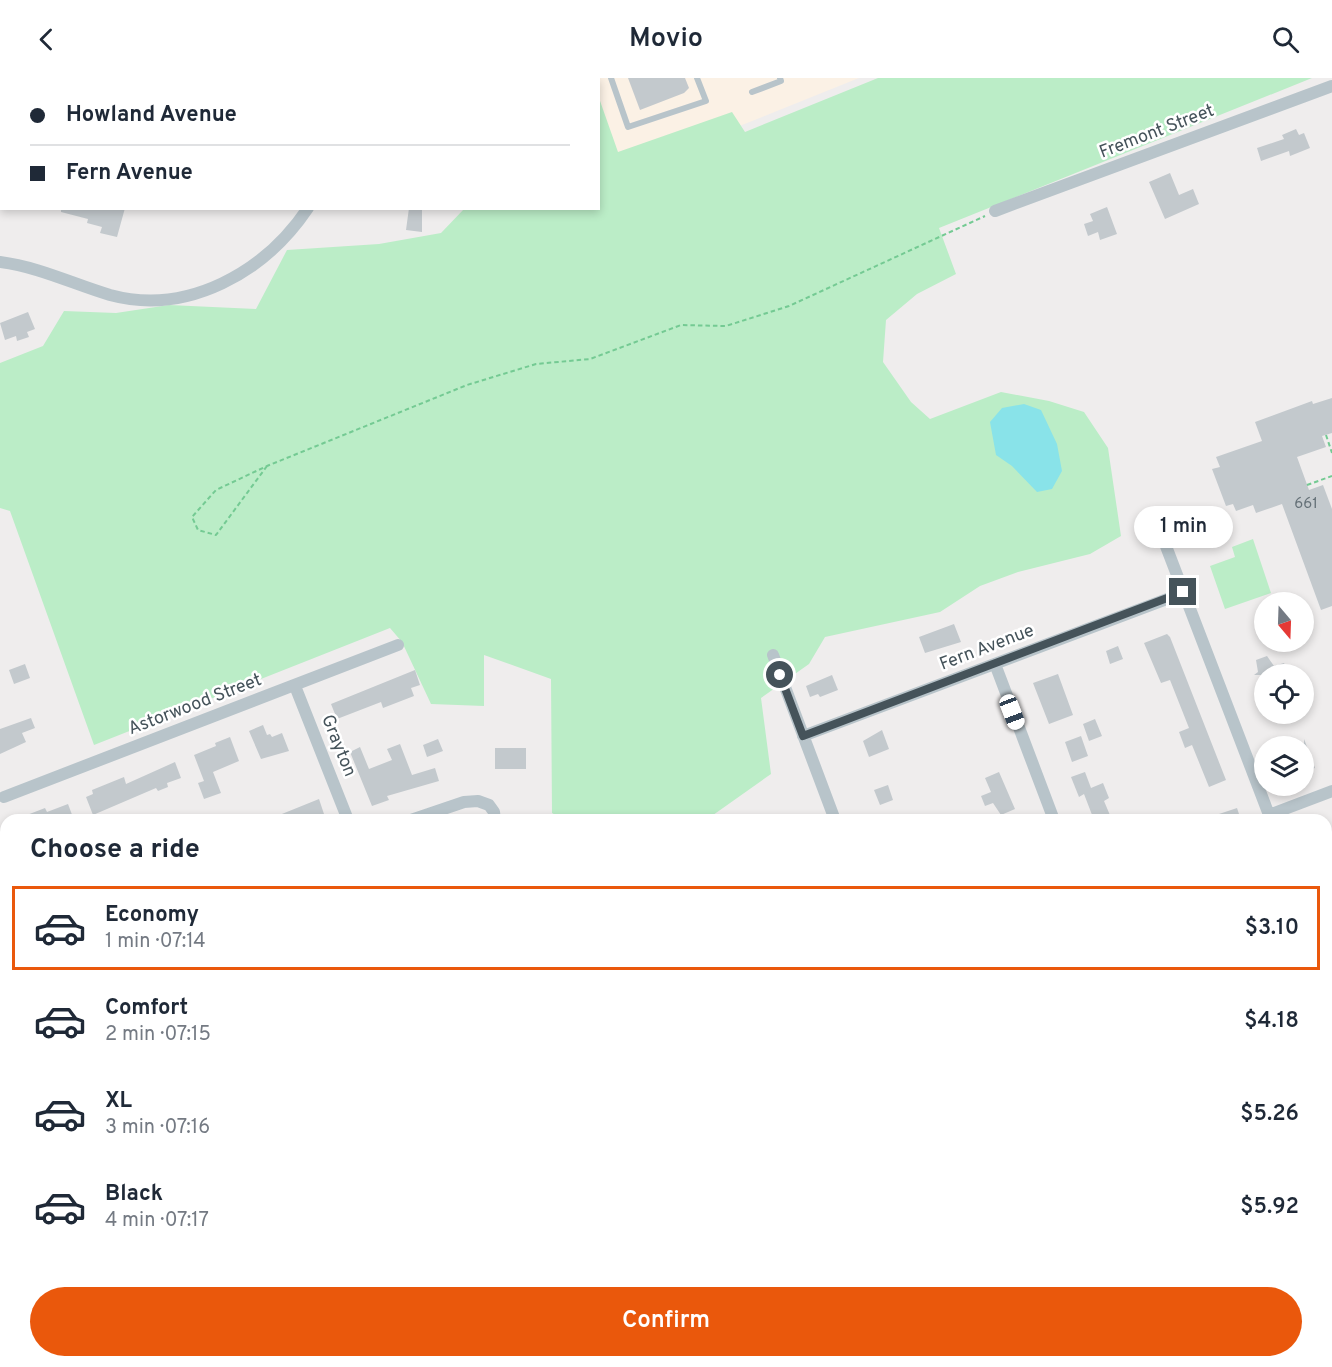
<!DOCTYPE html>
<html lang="en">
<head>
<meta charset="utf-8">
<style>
  body { margin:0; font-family:Overpass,sans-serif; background:#f6f6f7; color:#1f2937; height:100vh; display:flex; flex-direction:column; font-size:22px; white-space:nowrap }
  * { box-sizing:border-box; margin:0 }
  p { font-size:20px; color:#747a83 }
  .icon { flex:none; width:33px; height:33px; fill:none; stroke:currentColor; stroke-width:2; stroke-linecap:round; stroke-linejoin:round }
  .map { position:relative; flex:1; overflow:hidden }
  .drawer { position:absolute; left:0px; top:736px; width:1332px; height:554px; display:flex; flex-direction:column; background:#fff; border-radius:18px 18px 0 0; box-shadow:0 3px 9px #0003 }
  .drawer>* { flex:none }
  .hud { position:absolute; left:0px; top:0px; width:600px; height:132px; box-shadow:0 3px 9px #0003; display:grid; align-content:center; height:132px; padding:0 30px; background:#fff }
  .needle { width:39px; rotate:161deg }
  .fabs { position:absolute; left:1254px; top:514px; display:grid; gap:12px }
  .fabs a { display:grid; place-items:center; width:60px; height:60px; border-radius:50%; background:#fff; box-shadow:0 3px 9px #0003; font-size:30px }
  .end { position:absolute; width:27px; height:27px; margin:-14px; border:8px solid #45535a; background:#fff; box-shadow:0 0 0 3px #fff }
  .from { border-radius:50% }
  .bubble { position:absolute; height:42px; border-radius:21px; background:#fff; box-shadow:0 3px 9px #0003; font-size:20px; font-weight:600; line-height:42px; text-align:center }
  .car { position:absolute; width:18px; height:36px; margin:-18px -9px; border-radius:8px; box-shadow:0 0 4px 2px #0007; background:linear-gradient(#fff 24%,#345 0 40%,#fff 0 76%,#345 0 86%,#fff 0) }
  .hud b { display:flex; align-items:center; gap:21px; height:57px; font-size:22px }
  .hud b+b { border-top:2px solid #e0e1e3 }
  .hud i { width:15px; height:15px; background:#1f2937 }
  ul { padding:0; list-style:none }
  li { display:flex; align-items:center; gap:18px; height:84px; margin:0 12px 9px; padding:0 18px; border:3px solid transparent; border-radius:0px }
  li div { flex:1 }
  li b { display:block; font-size:22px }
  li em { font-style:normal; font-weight:600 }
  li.current { border-color:#ea580c }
  li>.icon { width:54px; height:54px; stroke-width:1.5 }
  h2 { padding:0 30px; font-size:27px; line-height:72px }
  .button { display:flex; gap:12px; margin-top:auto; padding:12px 30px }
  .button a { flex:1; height:69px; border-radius:36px; background:#ea580c; color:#fff; font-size:24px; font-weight:600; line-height:69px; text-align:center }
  header { display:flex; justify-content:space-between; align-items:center; height:78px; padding:0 30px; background:#fff; font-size:27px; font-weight:600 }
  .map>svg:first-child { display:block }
</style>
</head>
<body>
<header><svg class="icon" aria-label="back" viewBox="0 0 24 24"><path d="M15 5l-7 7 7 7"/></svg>Movio<svg class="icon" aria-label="search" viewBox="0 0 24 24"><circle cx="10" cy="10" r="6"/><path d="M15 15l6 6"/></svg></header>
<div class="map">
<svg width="1332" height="1289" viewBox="0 0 1332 1289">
  <rect width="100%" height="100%" fill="#efeded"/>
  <path fill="#fbf1e5" d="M585 0H859L620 96 599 38 598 2Z"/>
  <path fill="#fadcde" d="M6 913V1284H242L244 1289H0V918Z"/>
  <path fill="#bbedc7" d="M878 0H1312L939 150 956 196 917 216 886 242 883 284 911 324 930 341 1001 314 1049 323 1084 334 1108 370 1121 458 1090 476 1018 494 980 508 940 534 825 559 809 586 761 620 771 696 706 742H564L552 735 551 601 484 577V628L431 626 402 564 390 550 94 667 10 433 0 430V285L43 268 64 233 116 235 169 227 256 231 287 172 379 166 441 155 464 131 598 130 599 20 618 74 732 34 745 54Z
    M1253 461 1271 515 1225 531 1210 488 1235 479 1232 469Z"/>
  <path fill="#89e3e9" d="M1024 326 1041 332 1057 366 1062 393 1052 411 1037 414 1012 388 996 377 990 344 1002 330Z"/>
  <path fill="#c3c9cd" d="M628 0H685L689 10 684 15 640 32Z
    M1296 51 1299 57 1304 55 1310 70 1290 78 1289 73 1261 83 1257 70 1284 61 1282 57Z
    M1170 95 1179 117 1193 111 1199 126 1165 141 1149 104Z
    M1107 129 1117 156 1100 162 1098 154 1088 158 1084 146 1093 143 1090 136Z
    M61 130H125L117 159 100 155 102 149 87 145 88 141 61 134Z
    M409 130H422V154L406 152Z
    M28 234 35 251 27 254 29 259 17 263 16 258 5 262 0 245Z
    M1332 320V355L1322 358 1326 369 1297 379 1309 412 1323 407 1332 431V528L1321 532 1282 426 1256 435 1253 427 1236 433 1233 426 1226 428 1212 391 1220 389 1216 379 1262 363 1255 344 1312 323 1313 326Z
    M954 546 961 564 925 575 919 559Z
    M1167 556 1170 559 1226 702 1209 709 1192 667 1185 670 1179 654 1189 650 1170 602 1161 605 1144 565Z
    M1118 568 1123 581 1110 586 1106 573Z
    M1267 578 1274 588 1284 585 1288 594 1281 597H1254L1258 594 1256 582Z
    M25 586 30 600 14 606 9 592Z
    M415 592 420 607 411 610 414 618 383 630 381 624 337 641 331 626Z
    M1058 596 1073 637 1049 646 1033 605Z
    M832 597 838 612 820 619 818 616 810 619 806 608Z
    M31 640 35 650 22 655 26 664 0 676V651Z
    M1095 641 1102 658 1089 663 1083 646Z
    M263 647 267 657 270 656 272 659 282 655 289 673 261 681 249 653Z
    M882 652 889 671 869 679 863 663Z
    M1081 658 1088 678 1072 684 1065 664Z
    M230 659 239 683 213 694 221 715 204 721 198 705 204 703 194 677 216 668 215 665Z
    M438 661 443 673 427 679 423 667Z
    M1304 661 1315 690 1304 694Z
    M400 666 412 697 435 690 439 703 387 718 389 722 372 728 350 674 360 669 369 691 392 682 387 671Z
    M495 670H526V691H495Z
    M175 684 181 700 167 705 168 709 158 713 156 710 93 737 86 719 93 716 92 712 124 699 126 706Z
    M999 694 1015 731 1001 737 993 725 985 728 981 718 991 714 985 700Z
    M1085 694 1091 710 1103 705 1109 720 1104 723 1112 742H1094L1084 716 1079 719 1071 699Z
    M888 707 893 722 880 727 874 712Z
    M319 721 324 736 306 742H267Z
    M68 726 74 742H14L45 730 47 734Z
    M1237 730 1241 742H1204V741Z"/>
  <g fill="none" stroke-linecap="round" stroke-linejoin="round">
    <path stroke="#74ca93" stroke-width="2" stroke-dasharray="4.5 3" stroke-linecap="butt" d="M1326 357 1332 375
      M267 388 216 457 198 452 192 439 216 412 267 388 467 307 536 286 590 281 681 247 726 248 789 228 985 138
      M1307 407 1332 398
      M29 1284 36 1289"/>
    <path stroke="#b8c4ca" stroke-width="6" d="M611 0 628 49 706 23 697 0
      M752 14 781 3 780 0
      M0 1281 6 1274
      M170 1289 171 1284"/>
    <path stroke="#b8c4ca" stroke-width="12" d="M361 2V0
      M995 133 1332 8
      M0 184C39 189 73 206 110 217 188 238 265 194 308 130
      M1159 450 1271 742
      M773 577 835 742
      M995 586 1054 742
      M295 608 348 742
      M803 658 1183 515
      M4 719 398 567
      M1269 737 1332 713
      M411 742 464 724 478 723 489 727 494 734 495 742
      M1326 881 1332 878
      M1326 889 1332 905
      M0 1043 6 1042
      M1326 1217 1332 1215
      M611 1284 613 1289
      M1040 1284 1042 1289
      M1260 1284 1262 1289
      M307 1289 322 1284
      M846 1289 861 1284
      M1138 1289 1151 1284"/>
  </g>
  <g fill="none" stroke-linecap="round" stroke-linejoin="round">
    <path stroke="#45535a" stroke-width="8" d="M780 597 803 658 1183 514"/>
  </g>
  <g text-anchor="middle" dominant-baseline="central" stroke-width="5" stroke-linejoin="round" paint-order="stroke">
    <g font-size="15" fill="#647077">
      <text x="1306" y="426">661</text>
    </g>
    <g font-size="18" fill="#45535a" stroke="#fff">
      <text transform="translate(1157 54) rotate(-21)">Fremont Street</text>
      <text transform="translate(987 570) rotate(-21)">Fern Avenue</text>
      <text transform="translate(195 627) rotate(-21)">Astorwood Street</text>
      <text transform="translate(338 668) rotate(68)">Grayton</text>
    </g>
  </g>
</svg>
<div class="fabs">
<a><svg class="needle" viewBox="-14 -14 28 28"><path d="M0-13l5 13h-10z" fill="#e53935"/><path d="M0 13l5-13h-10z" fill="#747a83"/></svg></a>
<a><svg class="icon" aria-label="locate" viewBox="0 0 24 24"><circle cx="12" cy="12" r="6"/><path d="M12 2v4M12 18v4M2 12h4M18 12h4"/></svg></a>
<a><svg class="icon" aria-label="layers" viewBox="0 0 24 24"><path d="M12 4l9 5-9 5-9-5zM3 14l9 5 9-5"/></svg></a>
</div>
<i class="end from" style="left:780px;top:597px"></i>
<i class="end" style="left:1183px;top:514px"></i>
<div class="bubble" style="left:1134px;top:428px;width:99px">1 min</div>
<i class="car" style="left:1012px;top:634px;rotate:159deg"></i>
<div class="hud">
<b><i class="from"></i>Howland Avenue</b>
<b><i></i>Fern Avenue</b>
</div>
<section class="drawer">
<h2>Choose a ride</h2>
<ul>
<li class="current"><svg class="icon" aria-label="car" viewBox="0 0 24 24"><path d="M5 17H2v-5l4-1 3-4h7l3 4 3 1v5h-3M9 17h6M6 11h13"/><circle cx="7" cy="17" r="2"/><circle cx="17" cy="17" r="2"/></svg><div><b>Economy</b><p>1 min · 07:14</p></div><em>$3.10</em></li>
<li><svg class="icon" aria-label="car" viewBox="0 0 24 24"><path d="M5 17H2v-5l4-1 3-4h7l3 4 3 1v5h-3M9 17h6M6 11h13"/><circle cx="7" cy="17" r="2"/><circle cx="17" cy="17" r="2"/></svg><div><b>Comfort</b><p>2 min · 07:15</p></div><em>$4.18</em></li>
<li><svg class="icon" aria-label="car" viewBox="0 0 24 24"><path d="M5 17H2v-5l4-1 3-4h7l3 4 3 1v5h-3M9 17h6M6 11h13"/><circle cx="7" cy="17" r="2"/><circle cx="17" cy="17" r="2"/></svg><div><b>XL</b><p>3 min · 07:16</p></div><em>$5.26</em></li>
<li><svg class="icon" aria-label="car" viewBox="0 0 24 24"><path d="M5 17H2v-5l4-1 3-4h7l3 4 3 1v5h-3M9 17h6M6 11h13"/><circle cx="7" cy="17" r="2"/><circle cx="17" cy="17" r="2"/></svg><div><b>Black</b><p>4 min · 07:17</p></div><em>$5.92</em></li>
</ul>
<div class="button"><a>Confirm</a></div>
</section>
</div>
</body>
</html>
